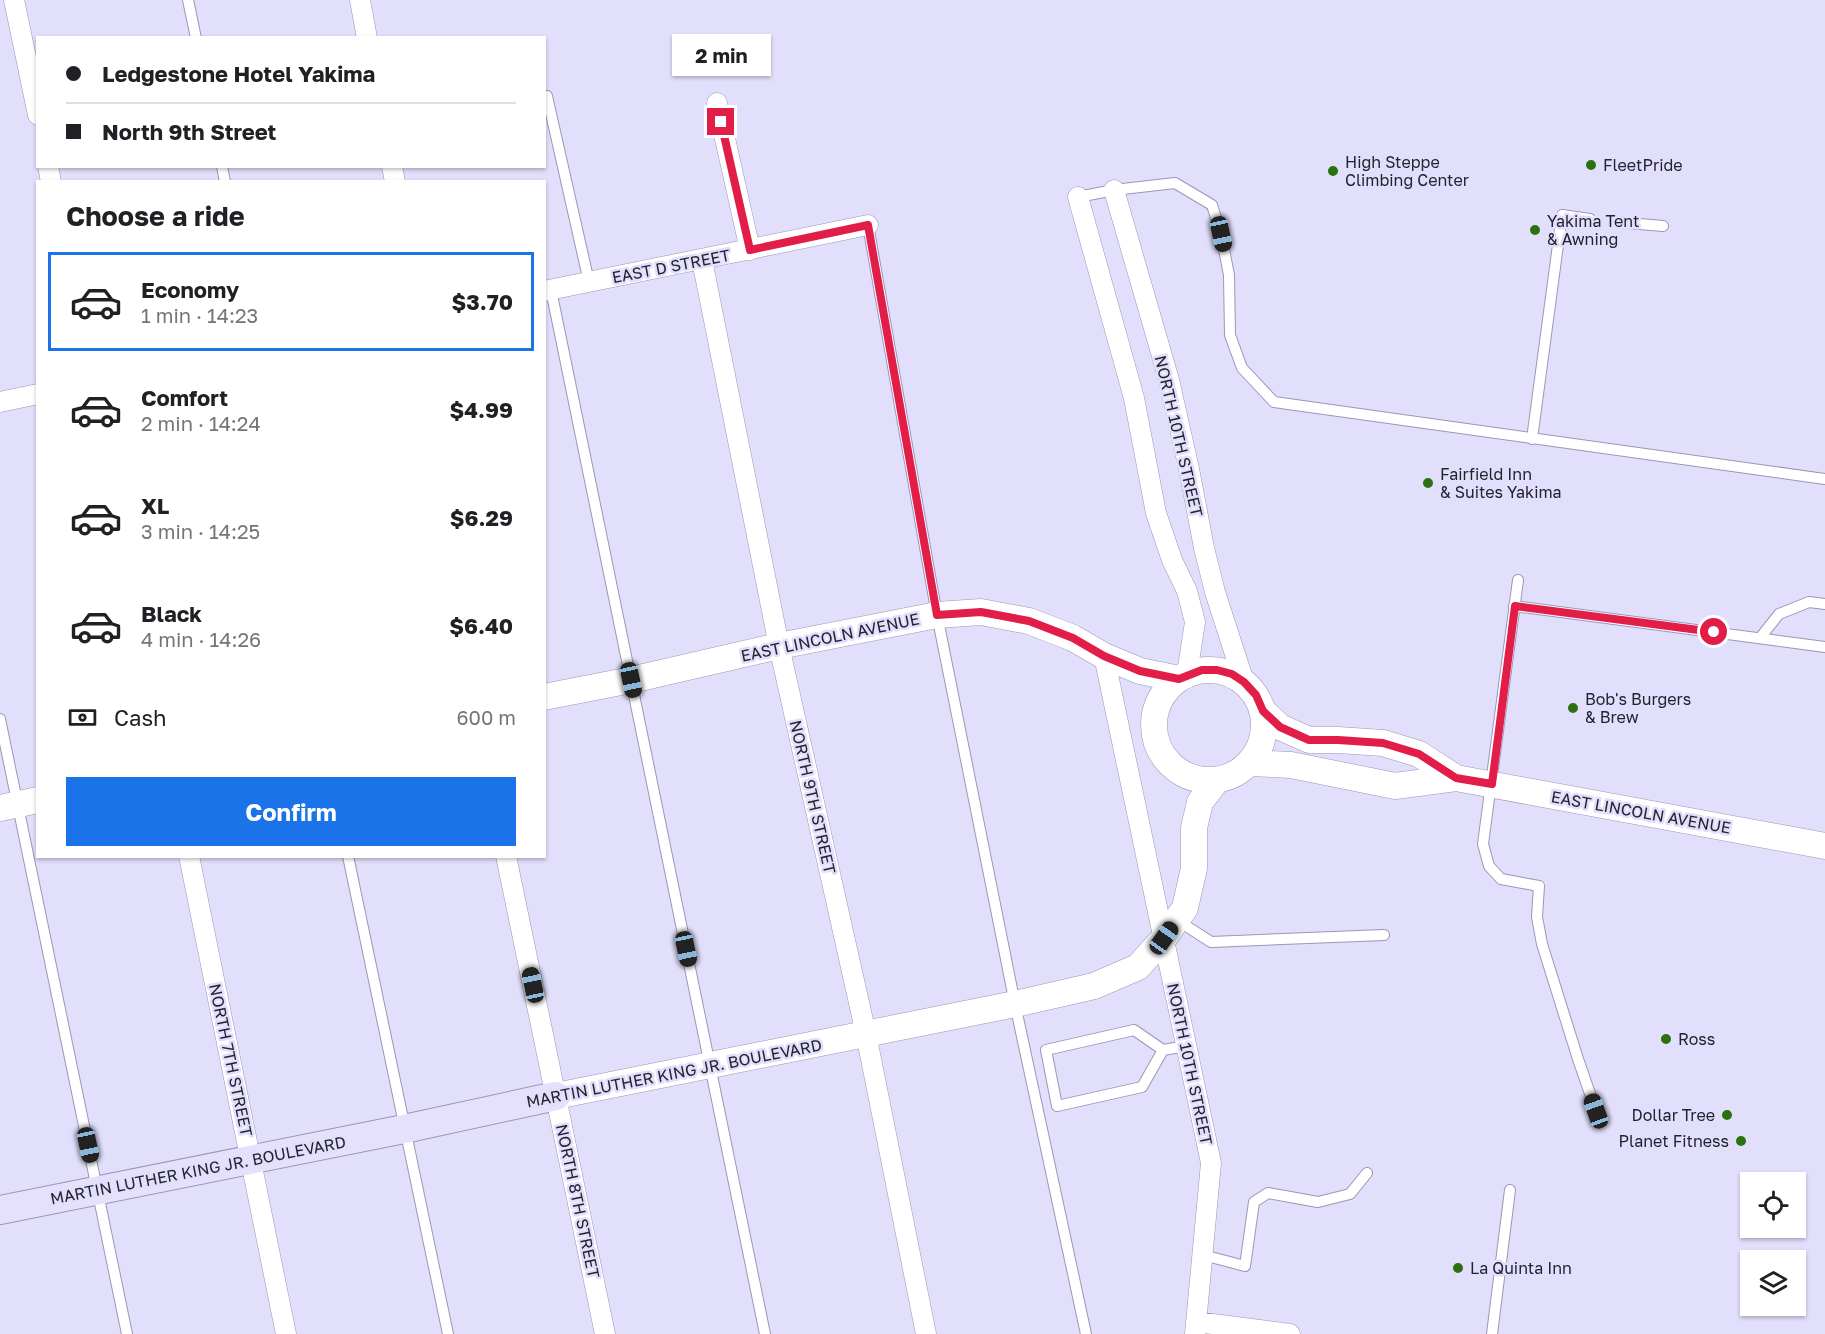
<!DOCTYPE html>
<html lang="en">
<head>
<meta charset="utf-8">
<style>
  body { margin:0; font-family:"Golos Text",sans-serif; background:#f2f2f2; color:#202124; height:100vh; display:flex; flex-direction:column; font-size:22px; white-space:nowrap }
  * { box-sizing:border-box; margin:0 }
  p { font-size:20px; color:#757577 }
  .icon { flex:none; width:33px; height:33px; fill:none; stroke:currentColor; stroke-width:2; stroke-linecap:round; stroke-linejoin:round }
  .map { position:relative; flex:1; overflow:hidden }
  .sheet { position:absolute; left:36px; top:180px; width:510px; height:678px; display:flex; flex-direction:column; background:#fff; border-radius:0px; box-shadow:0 2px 4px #0004 }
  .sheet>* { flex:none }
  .guide { position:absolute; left:36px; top:36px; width:510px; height:132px; border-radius:0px; box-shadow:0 2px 4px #0004; display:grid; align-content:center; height:132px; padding:0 30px; background:#fff }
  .controls { position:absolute; left:1740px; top:1172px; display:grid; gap:12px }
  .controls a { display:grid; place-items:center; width:66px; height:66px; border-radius:0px; background:#fff; box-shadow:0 2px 4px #0004; font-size:30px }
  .end { position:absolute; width:27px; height:27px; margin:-14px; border:8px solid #e11d48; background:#fff; box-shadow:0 0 0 3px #fff }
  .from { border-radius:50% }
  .bubble { position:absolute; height:42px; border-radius:0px; background:#fff; box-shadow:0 2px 4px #0004; font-size:20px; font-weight:700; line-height:42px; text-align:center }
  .car { position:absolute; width:18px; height:36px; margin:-18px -9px; border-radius:8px; box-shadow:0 0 4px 2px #0007; background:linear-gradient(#222 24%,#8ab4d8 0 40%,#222 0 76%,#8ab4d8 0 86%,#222 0) }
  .guide b { display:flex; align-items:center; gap:21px; height:57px; font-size:22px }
  .guide b+b { border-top:2px solid #e0e0e0 }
  .guide i { width:15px; height:15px; background:#202124 }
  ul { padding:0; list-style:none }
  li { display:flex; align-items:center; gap:18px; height:99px; margin:0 12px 9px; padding:0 18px; border:3px solid transparent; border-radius:0px }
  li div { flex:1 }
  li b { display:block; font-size:22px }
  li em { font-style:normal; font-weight:700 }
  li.on { border-color:#1a73e8 }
  li>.icon { width:54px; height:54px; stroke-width:1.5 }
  h2 { padding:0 30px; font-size:27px; line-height:72px }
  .pay { display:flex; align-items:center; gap:15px; height:66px; padding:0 30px; font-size:22px }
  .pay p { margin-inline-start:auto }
  .cta { display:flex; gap:12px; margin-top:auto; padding:12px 30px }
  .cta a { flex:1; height:69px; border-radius:0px; background:#1a73e8; color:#fff; font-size:24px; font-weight:700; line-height:69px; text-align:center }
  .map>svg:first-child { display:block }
</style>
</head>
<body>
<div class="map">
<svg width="1825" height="1334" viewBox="0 0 1825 1334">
  <rect width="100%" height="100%" fill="#e1dffb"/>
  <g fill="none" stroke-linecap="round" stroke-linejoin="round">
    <g stroke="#9a97b7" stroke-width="12">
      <path id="service" d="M188 0 196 38
        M544 96H547L589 282
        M222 166 225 182
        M1078 197 1114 190 1175 183 1212 205 1221 234 1229 275 1230 335 1242 368 1274 402 1825 479
        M1628 223 1663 226
        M868 225 937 615 1015 1004 1086 1334
        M551 290 765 1334
        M1532 439 1562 215 1590 219
        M1518 580 1483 844 1489 866 1501 879 1539 886 1537 917 1542 944 1578 1059 1596 1111
        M1514 606 1825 647
        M1760 638 1779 614 1809 602 1825 604
        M0 719 127 1334
        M348 856 448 1334
        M1177 920 1211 942 1384 935
        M1163 1050 1134 1030 1046 1050 1057 1106 1142 1087 1163 1050 1186 1046
        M1203 1255 1245 1266 1254 1202 1268 1193 1318 1202 1350 1194 1367 1173
        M1492 1334 1510 1190"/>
    </g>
    <g stroke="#9a97b7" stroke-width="21">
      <path id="minor" d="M14 0 38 115
        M360 0 367 38
        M717 103 750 250
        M48 166 51 182
        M392 166 395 182
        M1114 190 1169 380 1189 469 1204 548 1215 592 1244 682
        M1078 197 1134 398 1156 513 1172 560 1187 591 1195 622 1187 674
        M702 260 779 646 866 1034 926 1334
        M544 291 868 225
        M0 402 38 394
        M1104 656 1211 1163 1195 1334
        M189 856 286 1334
        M506 856 605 1334
        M1197 1322 1290 1334"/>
    </g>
    <g stroke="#9a97b7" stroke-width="27">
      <path id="tertiary" d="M1154 725a55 55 0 1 1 110 0a55 55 0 1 1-110 0Z
        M544 697 631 680 779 646 937 615 981 612 1029 621 1073 638 1104 656 1140 671 1179 679
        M1263 711 1280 727 1309 740H1338L1383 743 1419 754 1456 778
        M1250 763 1291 765 1395 786 1456 778 1825 846
        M0 808 38 800
        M556 1096 1015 1004 1094 986 1138 967 1164 938 1185 908 1194 868V828L1200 802 1217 780"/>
    </g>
    <g stroke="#9a97b7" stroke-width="30">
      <path id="secondary" d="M0 1210 404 1129 556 1096"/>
    </g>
    <use href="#service" stroke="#fff" stroke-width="10"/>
    <use href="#minor" stroke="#fff" stroke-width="20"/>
    <use href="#tertiary" stroke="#fff" stroke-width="26"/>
    <use href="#secondary" stroke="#e5e1fd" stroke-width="28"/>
  </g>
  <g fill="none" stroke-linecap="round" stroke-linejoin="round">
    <path stroke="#e11d48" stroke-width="8" d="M721 122 750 250 868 225 937 615 981 612 1029 621 1073 638 1104 656 1140 671 1179 679 1202 670H1217L1232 674 1244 682 1256 695 1263 711 1280 727 1309 740H1338L1383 743 1419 754 1456 778 1492 784 1515 606 1714 632"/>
  </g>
  <g fill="#2b7110" stroke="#e1dffb" stroke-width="2">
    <circle cx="1591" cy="165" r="6"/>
    <circle cx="1333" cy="171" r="6"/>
    <circle cx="1535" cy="230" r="6"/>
    <circle cx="1428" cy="483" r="6"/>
    <circle cx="1573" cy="708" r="6"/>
    <circle cx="1666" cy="1039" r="6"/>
    <circle cx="1727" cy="1115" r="6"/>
    <circle cx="1741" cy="1141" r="6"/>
    <circle cx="1458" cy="1268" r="6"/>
  </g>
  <g text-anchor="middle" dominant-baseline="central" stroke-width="5" stroke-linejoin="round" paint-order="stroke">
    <g font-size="16" fill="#23222f" stroke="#e1dffb" text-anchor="start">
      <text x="1345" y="162">High Steppe<tspan x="1345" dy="18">Climbing Center</tspan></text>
      <text x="1603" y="165">FleetPride</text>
      <text x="1547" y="221">Yakima Tent<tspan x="1547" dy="18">&amp; Awning</tspan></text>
      <text x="1440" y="474">Fairfield Inn<tspan x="1440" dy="18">&amp; Suites Yakima</tspan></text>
      <text x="1585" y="699">Bob's Burgers<tspan x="1585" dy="18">&amp; Brew</tspan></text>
      <text x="1678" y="1039">Ross</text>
      <text x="1715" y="1115" text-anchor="end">Dollar Tree</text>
      <text x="1729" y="1141" text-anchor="end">Planet Fitness</text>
      <text x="1470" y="1268">La Quinta Inn</text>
    </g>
    <g font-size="16" fill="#23222f" stroke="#e1dffb">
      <text transform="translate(671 266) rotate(-11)">EAST D STREET</text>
      <text transform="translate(1179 436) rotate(77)">NORTH 10TH STREET</text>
      <text transform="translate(830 637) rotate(-12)">EAST LINCOLN AVENUE</text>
      <text transform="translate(813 797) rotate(77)">NORTH 9TH STREET</text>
      <text transform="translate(1641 812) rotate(10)">EAST LINCOLN AVENUE</text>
      <text transform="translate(231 1060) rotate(78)">NORTH 7TH STREET</text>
      <text transform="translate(1190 1064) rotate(78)">NORTH 10TH STREET</text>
      <text transform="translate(674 1073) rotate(-11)">MARTIN LUTHER KING JR. BOULEVARD</text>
      <text transform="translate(198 1170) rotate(-11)">MARTIN LUTHER KING JR. BOULEVARD</text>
      <text transform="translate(578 1201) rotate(78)">NORTH 8TH STREET</text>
    </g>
  </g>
</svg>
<div class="controls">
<a><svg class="icon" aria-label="locate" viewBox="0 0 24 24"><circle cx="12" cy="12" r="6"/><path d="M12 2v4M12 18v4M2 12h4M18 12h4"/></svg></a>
<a><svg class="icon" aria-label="layers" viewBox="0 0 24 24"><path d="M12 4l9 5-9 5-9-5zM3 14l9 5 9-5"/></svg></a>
</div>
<i class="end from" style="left:1714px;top:632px"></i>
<i class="end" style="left:721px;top:122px"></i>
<div class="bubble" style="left:672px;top:34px;width:99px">2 min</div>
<i class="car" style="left:1221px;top:234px;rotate:168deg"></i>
<i class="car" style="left:631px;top:680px;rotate:168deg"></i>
<i class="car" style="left:1164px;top:938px;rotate:35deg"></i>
<i class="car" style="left:686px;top:949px;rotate:168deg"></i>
<i class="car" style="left:533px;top:985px;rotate:348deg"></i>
<i class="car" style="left:1596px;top:1111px;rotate:340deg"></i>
<i class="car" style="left:88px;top:1145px;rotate:168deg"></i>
<div class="guide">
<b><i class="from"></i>Ledgestone Hotel Yakima</b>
<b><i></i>North 9th Street</b>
</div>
<section class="sheet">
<h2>Choose a ride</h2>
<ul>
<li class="on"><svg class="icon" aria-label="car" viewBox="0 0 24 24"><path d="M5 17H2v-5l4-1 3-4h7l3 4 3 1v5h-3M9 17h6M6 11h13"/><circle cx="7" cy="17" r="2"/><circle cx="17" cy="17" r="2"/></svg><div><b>Economy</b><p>1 min · 14:23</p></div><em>$3.70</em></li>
<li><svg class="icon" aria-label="car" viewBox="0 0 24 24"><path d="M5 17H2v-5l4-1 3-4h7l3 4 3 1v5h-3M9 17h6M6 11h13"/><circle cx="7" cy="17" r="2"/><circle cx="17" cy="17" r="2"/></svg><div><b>Comfort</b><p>2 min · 14:24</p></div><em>$4.99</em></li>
<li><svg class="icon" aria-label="car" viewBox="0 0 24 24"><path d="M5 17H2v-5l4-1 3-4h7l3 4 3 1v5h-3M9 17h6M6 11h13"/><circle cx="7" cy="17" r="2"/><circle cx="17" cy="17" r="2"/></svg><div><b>XL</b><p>3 min · 14:25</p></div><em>$6.29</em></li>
<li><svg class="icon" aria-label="car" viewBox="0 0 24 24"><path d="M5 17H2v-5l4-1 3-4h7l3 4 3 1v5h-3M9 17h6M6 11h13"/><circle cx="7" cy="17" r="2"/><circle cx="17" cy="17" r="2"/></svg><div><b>Black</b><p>4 min · 14:26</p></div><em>$6.40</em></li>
</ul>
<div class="pay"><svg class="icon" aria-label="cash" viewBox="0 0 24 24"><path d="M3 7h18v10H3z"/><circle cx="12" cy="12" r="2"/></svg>Cash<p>600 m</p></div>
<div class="cta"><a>Confirm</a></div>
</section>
</div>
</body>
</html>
